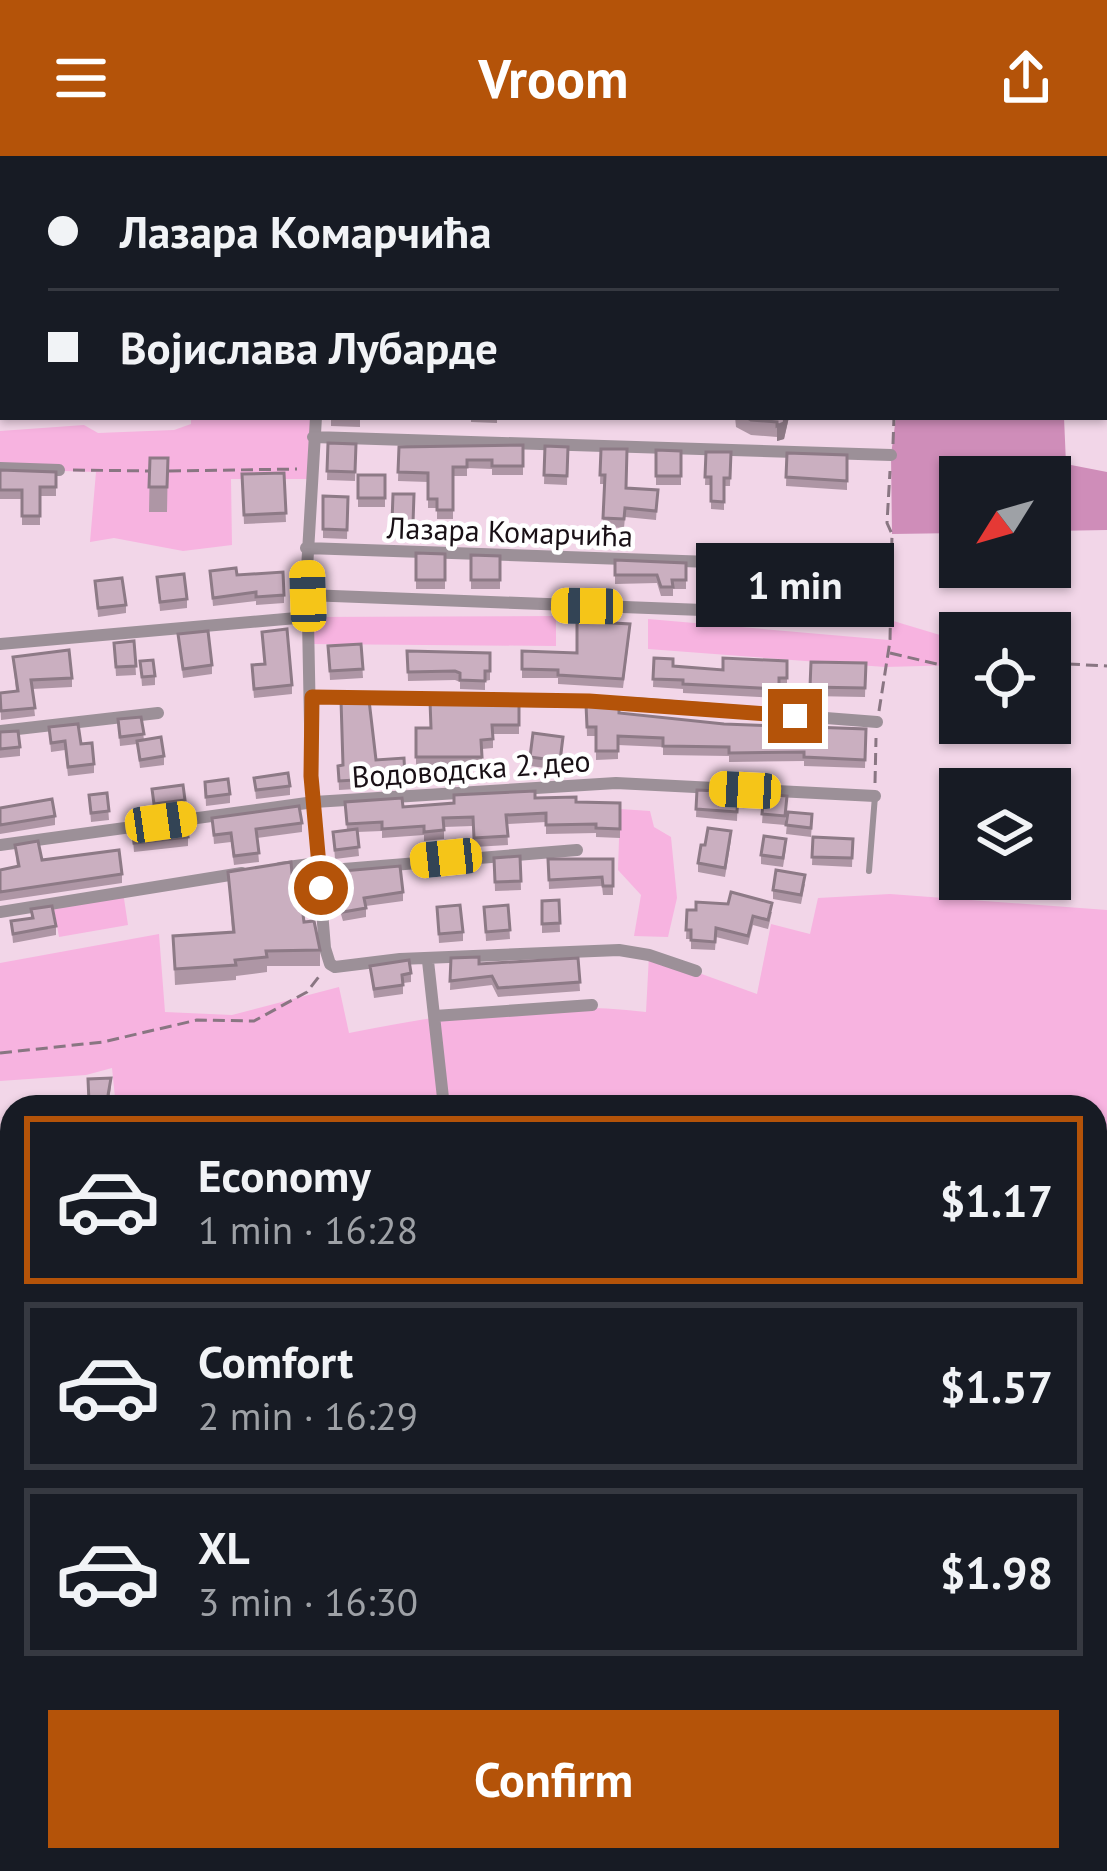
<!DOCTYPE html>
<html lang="en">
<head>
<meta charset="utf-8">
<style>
  body { margin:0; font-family:"PT Sans",sans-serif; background:#242831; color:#f1f3f6; height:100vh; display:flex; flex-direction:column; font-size:45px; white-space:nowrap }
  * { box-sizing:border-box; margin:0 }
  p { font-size:39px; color:#9ea1a6 }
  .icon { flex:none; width:66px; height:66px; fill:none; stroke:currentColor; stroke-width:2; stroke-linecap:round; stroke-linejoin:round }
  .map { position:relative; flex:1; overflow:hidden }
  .drawer { position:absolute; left:0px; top:939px; width:1107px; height:777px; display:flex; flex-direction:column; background:#171b24; border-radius:36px 36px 0 0; box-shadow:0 3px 9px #0004 }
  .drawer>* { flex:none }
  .top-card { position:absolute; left:0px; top:0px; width:1107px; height:264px; box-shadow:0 3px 9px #0004; display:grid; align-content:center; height:264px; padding:0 48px; background:#171b24 }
  .needle { width:78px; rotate:233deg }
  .tools { position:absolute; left:939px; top:300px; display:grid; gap:24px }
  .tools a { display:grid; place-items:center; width:132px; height:132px; border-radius:0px; background:#171b24; box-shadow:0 3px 9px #0004; font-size:60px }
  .end { position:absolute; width:54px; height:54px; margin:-27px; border:15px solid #b45309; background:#fff; box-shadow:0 0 0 6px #fff }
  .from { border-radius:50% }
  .bubble { position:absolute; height:84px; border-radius:0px; background:#171b24; box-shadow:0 3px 9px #0004; font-size:39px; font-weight:600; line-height:84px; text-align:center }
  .car { position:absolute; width:36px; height:72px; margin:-36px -18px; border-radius:15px; box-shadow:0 0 9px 3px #0007; background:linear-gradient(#f5c518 24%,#345 0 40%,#f5c518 0 76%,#345 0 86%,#f5c518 0) }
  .top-card b { display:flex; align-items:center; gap:42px; height:114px; font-size:45px }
  .top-card b+b { border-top:3px solid #363941 }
  .top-card i { width:30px; height:30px; background:#f1f3f6 }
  ul { padding:21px 0 0; list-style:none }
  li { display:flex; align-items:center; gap:36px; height:168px; margin:0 24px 18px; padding:0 24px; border:6px solid #363941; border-radius:0px }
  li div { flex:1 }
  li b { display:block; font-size:45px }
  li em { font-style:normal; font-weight:600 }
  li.on { border-color:#b45309 }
  li>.icon { width:108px; height:108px; stroke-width:1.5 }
  .button { display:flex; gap:24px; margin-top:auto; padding:24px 48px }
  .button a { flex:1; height:138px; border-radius:0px; background:#b45309; color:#fff; font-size:48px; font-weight:600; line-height:138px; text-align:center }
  header { display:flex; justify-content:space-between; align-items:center; height:156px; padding:0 48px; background:#b45309; color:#fff; font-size:54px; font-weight:600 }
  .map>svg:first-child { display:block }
</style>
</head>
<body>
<header><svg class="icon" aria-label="menu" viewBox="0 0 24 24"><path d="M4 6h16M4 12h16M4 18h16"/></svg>Vroom<svg class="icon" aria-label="share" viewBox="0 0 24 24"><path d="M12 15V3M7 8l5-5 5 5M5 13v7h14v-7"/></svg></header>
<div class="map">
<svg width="1107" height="1715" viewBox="0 0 1107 1715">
  <rect width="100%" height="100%" fill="#f2d6e8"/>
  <path fill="#f7b3e0" d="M191 261H316L309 323H231L232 389 183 395 114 382 90 386 96 316 0 313V275L84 269 98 277 174 274 191 268Z
    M556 460V490L310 488 308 461Z
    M648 463 889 484 890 464 960 485V509L885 511 648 493Z
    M620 653 650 655 654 671 671 681 677 742 668 781 634 780 641 739 618 714Z
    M123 736 128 769 59 781 53 748Z
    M890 738 1107 754V1111L1095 1122V951H116L112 912 86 919 0 925V807L159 778 165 856 232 859 339 831 349 877C447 857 547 844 646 856L649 799 757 838 771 768 810 778 818 742Z
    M0 1186H12V1392L0 1391Z
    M1095 1312 1107 1313V1448L1095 1443Z
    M12 1471V1704H33L0 1709V1477Z"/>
  <path fill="#cf8db9" d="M340 0H894V3Z
    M896 261H1064L1066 308 1107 316V374L1050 375V321H960V377L892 378 891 299Z"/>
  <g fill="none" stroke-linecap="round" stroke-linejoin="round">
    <path stroke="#897682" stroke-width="3" stroke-dasharray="12 6" stroke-linecap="butt" d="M894 3V0
      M893 288 894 261
      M73 314 153 315
      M169 315 297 313
      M890 497 945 510 960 509
      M1050 507 1107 510
      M879 555 890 485 892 378 887 367 890 315
      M875 627 876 582
      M0 897 103 886 197 864 254 865 307 836 321 818
      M458 950 567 941 666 951"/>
    <path stroke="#9c9098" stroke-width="6" d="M869 715 875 640
      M1095 1121 1107 1112
      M1095 1156 1107 1167
      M1095 1580 1107 1544
      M419 1704 428 1715
      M893 1704 931 1715
      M464 1715 479 1704
      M1050 1715 1053 1704"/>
    <path stroke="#9c9098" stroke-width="12" d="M340 0V3
      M0 91H3
      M0 226H3
      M316 261 307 413 311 619 325 792 330 808 335 811 400 803 619 794 649 799 696 815
      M313 281 891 299
      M0 312 59 314
      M306 392 711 406
      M307 439 729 455
      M0 488 308 461
      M312 541 635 547 877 566
      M0 575 158 557
      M0 689 314 646 616 627 875 640
      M280 712 318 707
      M319 715 577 694
      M0 756 242 717
      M428 805 444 951
      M435 860 592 849
      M0 1035H12
      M1095 1455 1107 1462
      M57 1715 60 1704
      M371 1715 389 1704"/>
    <path stroke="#7b6a75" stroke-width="18" d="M0 1186H12
      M1095 1218 1107 1219"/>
  </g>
  <path fill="#ae96a5" d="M0 0H17V3L0 5Z
    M202 261H299V263Z
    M331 261H360V271L331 270Z
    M471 261H497V267L471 266Z
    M735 261H789L784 283 777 285V281L751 279 736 271Z
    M328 287 356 288 355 325 327 324Z
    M523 289V319H492V313L467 312V320H453V363H437V352H428V326L398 325 399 291Z
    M545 290 568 291 567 329 544 328Z
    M601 293 626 332 658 334 656 364 625 361 624 372 603 371 604 328H600Z
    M656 294 681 295V329H656Z
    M706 296H731L730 330H724V354L711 353V329H705Z
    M787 297 847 299V334L786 330Z
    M150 302H168L167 356H149Z
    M0 314 56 316V340H40V369H22V343H0Z
    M284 317 286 366 244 368 242 318Z
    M358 319H385V351H358Z
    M393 338H414L413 376 392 375Z
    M323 340 348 341 347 383 323 382Z
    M416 397 445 398V433H416Z
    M471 399 500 400V433H471Z
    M735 402V440H722V433H713V407Z
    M615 404 686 407V433H673V440H661L657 427 615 428Z
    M210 415 237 419 284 439V447L256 449V445L213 450Z
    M157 421 187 443V452L160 455Z
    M95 425 126 449V457L98 461Z
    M262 476 292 529V538L254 542 252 518 265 508Z
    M630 476 623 532 558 528V522H522V495L577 497Z
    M178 478 212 509V518L183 522Z
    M134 485 136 519 116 520 114 487Z
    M361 488 363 522 330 524 328 490Z
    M407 495 490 497V524L485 525V534L460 533V526L455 524 408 525Z
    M13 501 72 522V531L32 533 35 560 1 564 0 537 16 535Z
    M654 502 673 510 723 514 787 505V531H779V542L683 537V533L653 531Z
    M140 505 155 520V529L142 530Z
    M811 506 866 507 865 541 810 540Z
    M519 546V578H493V592L482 593V610H416V572H431Z
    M586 548 619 557 724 568 866 573 865 612 804 610V605L729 606V600L663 599V591L618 589V603L596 604V580H587Z
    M141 561 144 584 164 600V609L140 612 137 588 120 590 118 563Z
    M49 571 81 588 94 608V617L68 620 65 594 51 596Z
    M0 576 20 591V600L0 602Z
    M563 590 560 614 530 610V601Z
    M404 602 405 630 339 634 338 610Z
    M254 622 290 630V639L256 643Z
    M205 626 230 638V647L206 650Z
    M152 633 185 644V653L154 657Z
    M697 634 738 636 737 665 696 661Z
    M107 637 109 664 91 666 89 639Z
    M764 638 787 640 785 669 762 667Z
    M535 642 576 646 620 647V682L596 681V677L546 678V666L507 668 508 689 474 691 473 670 444 671V683L424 685V679L382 682V675L357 676 359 700 335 703 333 676 347 675 345 646 403 651Z
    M0 652 55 660V669L0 678Z
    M788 656 812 667 811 681 786 678Z
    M212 662 302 667V676L257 682 259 706 234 709 231 686 214 688Z
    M132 673 188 681V690L134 696Z
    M813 681 853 683 852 711 812 709Z
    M731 684 725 721 698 716V707L705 689Z
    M15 689 42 704 122 718V727L0 745V714L17 711Z
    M786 692 783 711 761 708V699Z
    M520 700 521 734 495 735 494 702Z
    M548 703H613V739H603L602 730 549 733Z
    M228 716 293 729 304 766 320 794V810H267V816L236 820V824L175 829 173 780 232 776Z
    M331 716 403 736V745L366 750V761L343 765 331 725Z
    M805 728 801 748 773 743V734Z
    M559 744 560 776 542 777V745Z
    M508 749 510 783 486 785 484 751Z
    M437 751 463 776V785L439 787Z
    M31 753 56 770V779L13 787 11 765 31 762Z
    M687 754 772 756 768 773 753 769 748 789 716 781 715 794 691 793V783H686Z
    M451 802 479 808 578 802 580 835 498 841 492 829 450 834Z
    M370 810 411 817V826L403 827V838L374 842Z
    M88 923 111 931 108 951H89Z
    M1095 1275 1103 1276 1101 1307 1095 1306Z
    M1095 1592 1107 1715H1072V1704H1095Z
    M161 1704H213L210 1715H200Z"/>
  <path fill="#8d7a86" d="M785 261H789L784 283 777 285V270Z"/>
  <path fill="#caafc0" stroke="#8d7a86" stroke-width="3" d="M118 0H174V3H119Z
    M0 98H3V135H0Z
    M0 171H3V198H0Z
    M746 261H785L784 267 777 270V266L751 264Z
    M328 287 356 288 355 316 327 315Z
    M523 289V310H492V304H467V311H453V354H437V343H428V317L398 316 399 291Z
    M545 290 568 291 567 320 544 319Z
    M601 293H627L626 332 658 334 656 355 625 352 624 363 603 362 605 319H600Z
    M656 294 681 295V320H656Z
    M706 296H731L730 322H724V346L711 345V321H705Z
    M787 297 847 299V325L786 321Z
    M150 302H168L167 331H149Z
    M0 314 56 316V331H40V360H22V334H0Z
    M284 317 286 357 244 359 242 318Z
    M358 319H385V342H358Z
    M393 338H414L413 367 392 366Z
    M323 340 348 341 347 374 323 373Z
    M416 397 445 398V424H416Z
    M471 399 500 400V424H471Z
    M720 402H735V431H722V424H713V407Z
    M615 404 686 407V424H672L673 431H661L657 419H615Z
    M236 412 237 419 283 416 284 439 256 441V436L213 442 210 415Z
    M184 418 187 443 160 446 157 421Z
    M122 422 126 449 98 452 95 425Z
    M577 465 630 468 623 523 558 519V514L522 513V495L577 497Z
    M287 473 292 529 254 533 252 509 265 508 262 476Z
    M208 475 212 509 183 513 178 478Z
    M134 485 136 510 116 511 114 487Z
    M361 488 363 513 330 515 328 490Z
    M69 494 72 522 31 524 35 552 1 555 0 537 18 535 13 501Z
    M407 495 490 497V515H485V525L460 524V517L455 515 408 516Z
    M654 502 673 503V510L723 514V502L787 505V522H779V533L683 528V524L653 523Z
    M153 504 155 520 142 521 140 505Z
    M811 506 866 507 865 532 810 531Z
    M341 544H369L376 604 404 602 405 621 339 625 338 610 343 609Z
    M430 545 519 546V569H492L493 583 481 584 482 601H416V572H431Z
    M586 548H619V557L724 568 866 573 865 604 804 601V596L729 597V591L663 590V582L618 580V595H596V571H587Z
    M141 561 144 578 120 581 118 563Z
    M78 568 81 588 92 587 94 608 68 611 65 585 51 587 49 571Z
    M18 575 20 591 0 593V576Z
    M533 577 563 581 560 605 530 601Z
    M161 581 164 600 140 604 137 585Z
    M288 617 290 630 256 634 254 622Z
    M228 623 230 638 206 641 205 626Z
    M183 629 185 644 154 648 152 633Z
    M697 634 738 636 737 656 696 653Z
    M535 635V642L576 641V646L620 647V673L596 672V668L546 669V657L506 659 508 680 474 682 473 661 443 662 444 674 424 676V670L382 673V666L347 668 345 646 402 642 403 651 454 647V639Z
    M107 637 109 655 91 657 89 639Z
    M764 638 787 640 785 660 762 658Z
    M52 643 55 660 0 669V652Z
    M299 650 302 667 256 673 259 697 234 700 231 677 214 679 212 662Z
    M788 656 812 658 811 672 786 669Z
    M185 665 188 681 134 687 132 673Z
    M708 672 731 675 725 712 698 707 701 689H705Z
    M357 673 359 691 335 694 333 676Z
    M764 680 786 683 783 702 761 699Z
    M813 681 853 683 852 702 812 701Z
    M38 685 42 704 119 694 122 718 0 736V714L19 710 15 689Z
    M520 700 521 725 495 726 494 702Z
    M548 703H613V730H603L602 721 549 724Z
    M291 706 293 729 299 728 304 766 314 765 320 794 266 795 267 801 235 804 236 809 175 813 173 780 234 776 228 716Z
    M400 710 403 736 364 742 366 752 343 756 331 716Z
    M776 714 805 719 801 739 773 734Z
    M731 736 772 747 768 764 753 760 748 780 716 772 715 786 691 784V774H686L687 754H696V746L728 748Z
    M559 744 560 767 542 768V745Z
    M460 749 463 776 439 778 437 751Z
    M508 749 510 774 486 776 484 751Z
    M52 750 56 770 13 778 11 765 33 762 31 753Z
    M479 801V808L578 802 580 826 498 832 492 820 450 825 451 802Z
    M409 804 411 817 402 819 403 829 374 833 370 810Z
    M111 922 107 945 89 946 88 923Z
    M1095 1275 1103 1276 1101 1298 1095 1297Z
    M1107 1552V1715H1104L1106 1708 1094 1704 1095 1592Z
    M65 1704H123L119 1715H60Z"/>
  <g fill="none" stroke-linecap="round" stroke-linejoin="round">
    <path stroke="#b45309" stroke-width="15" d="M321 732 311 620 312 541 589 545 795 560"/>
  </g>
  <g text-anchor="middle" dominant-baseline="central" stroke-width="9" stroke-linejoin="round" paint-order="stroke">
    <g font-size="30" fill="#191016" stroke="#fff">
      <text transform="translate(510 375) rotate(2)">Лазара Комарчића</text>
      <text transform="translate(471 612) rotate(-4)">Водоводска 2. део</text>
    </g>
  </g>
</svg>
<div class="tools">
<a><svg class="needle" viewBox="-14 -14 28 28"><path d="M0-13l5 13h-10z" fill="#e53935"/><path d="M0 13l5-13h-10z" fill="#9ea1a6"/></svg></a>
<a><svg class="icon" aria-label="locate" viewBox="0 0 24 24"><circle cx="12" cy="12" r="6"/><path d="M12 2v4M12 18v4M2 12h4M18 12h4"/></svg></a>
<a><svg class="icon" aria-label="layers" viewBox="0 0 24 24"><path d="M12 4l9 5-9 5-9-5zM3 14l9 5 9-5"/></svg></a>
</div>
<i class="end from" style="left:321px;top:732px"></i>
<i class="end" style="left:795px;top:560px"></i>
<div class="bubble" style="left:696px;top:387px;width:198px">1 min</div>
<i class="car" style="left:308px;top:440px;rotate:358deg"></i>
<i class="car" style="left:587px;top:450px;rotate:271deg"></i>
<i class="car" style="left:745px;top:634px;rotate:273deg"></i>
<i class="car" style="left:161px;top:666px;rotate:82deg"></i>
<i class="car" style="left:446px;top:702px;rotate:264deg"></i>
<div class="top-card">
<b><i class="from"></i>Лазара Комарчића</b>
<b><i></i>Војислава Лубарде</b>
</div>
<section class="drawer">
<ul>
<li class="on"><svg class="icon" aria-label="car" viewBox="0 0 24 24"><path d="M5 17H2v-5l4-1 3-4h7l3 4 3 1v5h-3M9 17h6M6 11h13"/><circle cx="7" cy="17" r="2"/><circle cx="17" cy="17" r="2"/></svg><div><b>Economy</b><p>1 min · 16:28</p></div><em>$1.17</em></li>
<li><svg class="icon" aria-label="car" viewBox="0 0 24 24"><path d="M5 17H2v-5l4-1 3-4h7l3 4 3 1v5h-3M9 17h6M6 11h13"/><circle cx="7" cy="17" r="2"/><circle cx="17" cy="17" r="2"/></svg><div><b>Comfort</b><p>2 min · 16:29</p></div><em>$1.57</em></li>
<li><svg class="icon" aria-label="car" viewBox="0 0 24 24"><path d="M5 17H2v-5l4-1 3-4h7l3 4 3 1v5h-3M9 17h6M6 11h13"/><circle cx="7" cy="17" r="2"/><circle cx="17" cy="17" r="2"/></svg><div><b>XL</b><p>3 min · 16:30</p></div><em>$1.98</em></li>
</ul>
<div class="button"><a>Confirm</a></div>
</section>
</div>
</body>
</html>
